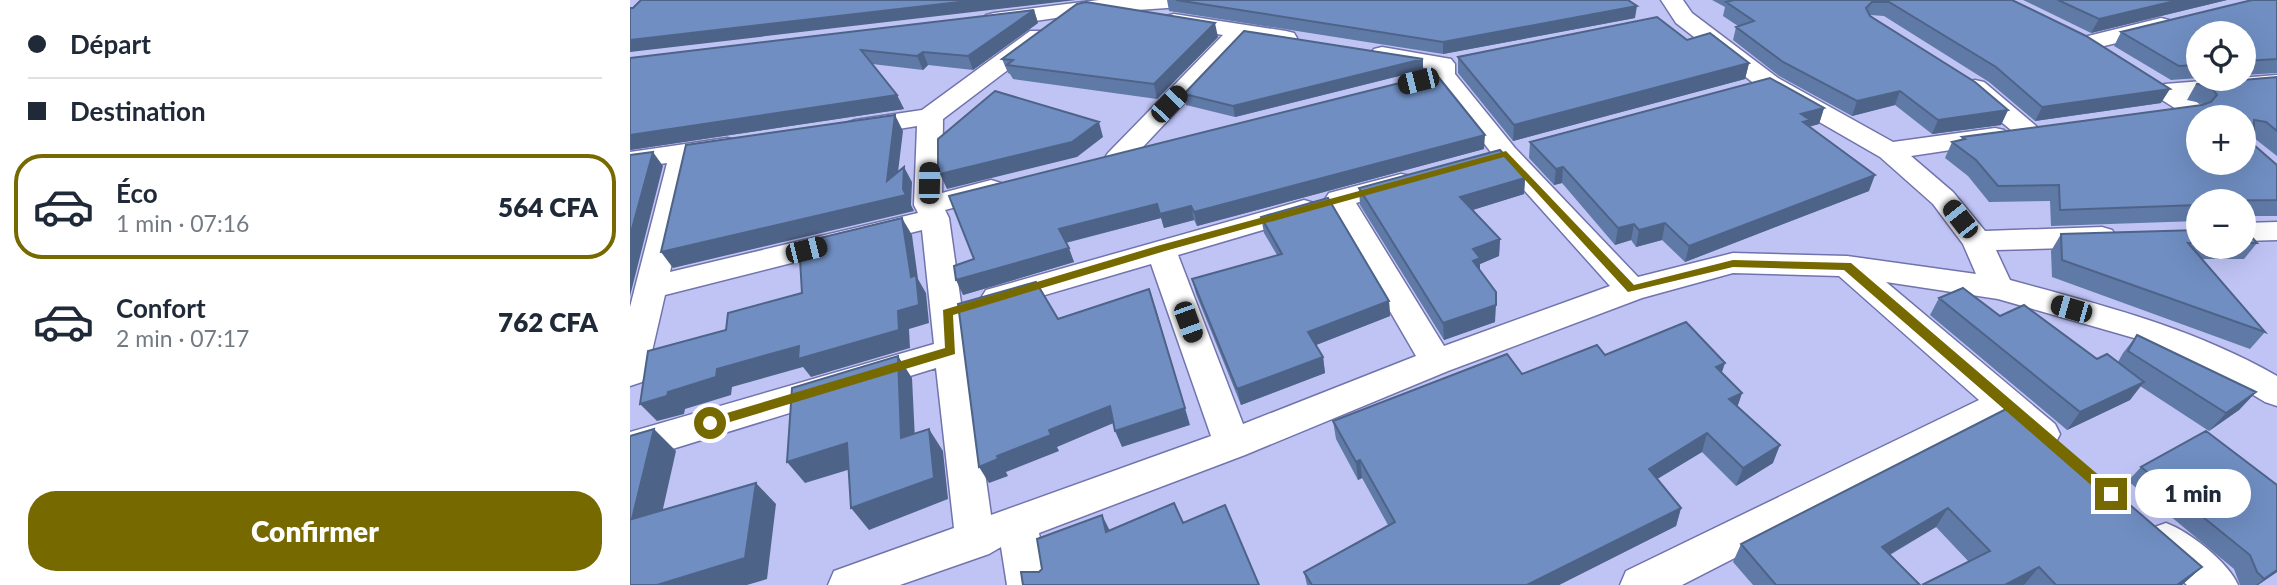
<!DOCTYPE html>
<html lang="fr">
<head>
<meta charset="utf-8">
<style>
  body { margin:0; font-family:Lato,sans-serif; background:#f2f2f3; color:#1f2937; height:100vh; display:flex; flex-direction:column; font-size:26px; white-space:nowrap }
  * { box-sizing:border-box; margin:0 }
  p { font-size:23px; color:#747a83 }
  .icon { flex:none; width:38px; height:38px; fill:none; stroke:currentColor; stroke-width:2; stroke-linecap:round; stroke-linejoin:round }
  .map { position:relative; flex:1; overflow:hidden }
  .sheet { display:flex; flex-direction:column; background:#fff; width:630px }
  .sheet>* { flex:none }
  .top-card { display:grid; align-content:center; height:154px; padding:0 28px; background:#fff }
  .fabs { position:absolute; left:1556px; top:21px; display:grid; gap:14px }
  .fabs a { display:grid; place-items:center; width:70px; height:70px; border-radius:50%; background:#fff; box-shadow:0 7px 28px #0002; font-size:35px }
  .end { position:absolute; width:32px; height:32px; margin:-16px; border:9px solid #766900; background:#fff; box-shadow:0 0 0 4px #fff }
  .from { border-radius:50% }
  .bubble { position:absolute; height:49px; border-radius:24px; background:#fff; box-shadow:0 7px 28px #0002; font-size:23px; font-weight:800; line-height:49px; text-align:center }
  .car { position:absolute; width:21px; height:42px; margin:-21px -10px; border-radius:9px; box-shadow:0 0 5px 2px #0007; background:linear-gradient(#222 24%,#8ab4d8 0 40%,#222 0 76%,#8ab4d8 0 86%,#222 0) }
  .top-card b { display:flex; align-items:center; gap:24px; height:66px; font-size:26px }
  .top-card b+b { border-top:2px solid #e0e1e3 }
  .top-card i { width:18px; height:18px; background:#1f2937 }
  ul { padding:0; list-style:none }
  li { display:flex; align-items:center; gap:21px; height:105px; margin:0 14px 10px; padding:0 14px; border:4px solid transparent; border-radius:28px }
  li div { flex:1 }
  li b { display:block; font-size:26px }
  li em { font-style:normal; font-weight:800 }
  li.active { border-color:#766900 }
  li>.icon { width:63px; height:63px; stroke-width:1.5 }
  .action { display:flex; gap:14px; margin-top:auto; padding:14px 28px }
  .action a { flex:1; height:80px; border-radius:28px; background:#766900; color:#fff; font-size:28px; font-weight:800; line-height:80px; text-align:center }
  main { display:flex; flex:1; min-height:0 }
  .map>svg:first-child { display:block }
</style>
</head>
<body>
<main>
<section class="sheet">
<div class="top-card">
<b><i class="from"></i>Départ</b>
<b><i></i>Destination</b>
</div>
<ul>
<li class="active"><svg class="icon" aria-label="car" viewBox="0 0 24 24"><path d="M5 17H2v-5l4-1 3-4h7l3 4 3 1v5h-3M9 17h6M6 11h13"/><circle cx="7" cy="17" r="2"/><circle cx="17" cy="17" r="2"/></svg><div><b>Éco</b><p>1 min · 07:16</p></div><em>564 CFA</em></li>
<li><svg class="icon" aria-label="car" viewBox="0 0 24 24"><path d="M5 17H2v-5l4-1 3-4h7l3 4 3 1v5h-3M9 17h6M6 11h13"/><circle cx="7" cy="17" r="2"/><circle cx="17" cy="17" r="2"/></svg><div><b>Confort</b><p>2 min · 07:17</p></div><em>762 CFA</em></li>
</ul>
<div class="action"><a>Confirmer</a></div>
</section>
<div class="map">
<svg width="1647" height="585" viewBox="0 0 1647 585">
  <rect width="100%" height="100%" fill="#c0c4f5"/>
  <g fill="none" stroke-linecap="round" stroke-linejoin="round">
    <g stroke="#7174ac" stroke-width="3">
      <path id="minor" d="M579 0 575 4 568 6 460 13 364 27 356 25 353 20 356 15 364 13 469 0Z
        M1031 0H1053L1062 13 1148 78 1263 142 1365 128 1374 130 1378 136 1374 142 1281 156 1323 192 1355 231 1472 227 1482 230 1487 237 1482 244 1472 247 1366 250 1380 280C1474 306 1561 327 1647 376V406L1635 402 1595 378 1504 338 1368 299 1256 282 1425 424 1430 434 1425 444C1401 452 1389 436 1372 421L1052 585H990L996 571 1349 400 1209 276 1103 273 1012 298 818 371 615 455 409 533 419 585H377L371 547 359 554 270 585H198L204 571 324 528 306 368 0 462V432L304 344 292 230 35 295 17 373 12 382 0 386V307L37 163 0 168V152L97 138 106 140 110 146 106 152 65 159 40 272 288 213 284 205 287 126 225 136 216 133 212 128 216 123 225 120 292 110 400 31H416L419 36 416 41 313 119 312 193 361 180 371 183 375 189 371 195 315 210 319 218 361 515 581 436 521 264 367 309 356 306 351 298 356 290 664 203 674 200 684 203 688 209 684 215 548 255 613 424 786 356 695 199 699 193 771 174 781 176 785 182 781 188 726 203 814 346 980 286 867 160 805 80 801 69 744 59 740 54 744 49 752 47 821 59 825 64V74L885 148 1008 277 1103 253 1217 256 1346 274 1333 244 1303 204 1250 157 1130 88 1046 23Z
        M544 14 656 31 664 33 667 38 664 43 656 45 615 38 496 165 487 167 478 165 474 159 478 153 593 35 536 26 533 21 536 16Z
        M1531 18 1539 20 1542 25 1539 30 1458 50 1450 48 1447 43 1450 38Z
        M1647 75V89L1559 96 1586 117H1568V123L1526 96 1523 91 1526 86 1535 84Z
        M1345 80 1354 82 1406 126 1410 131 1406 136 1397 139 1388 136 1336 92 1333 87 1336 82Z
        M1647 222V240L1614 241V223Z
        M1536 523C1560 532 1598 562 1608 585H1557L1522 554 1516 541 1522 528Z"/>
    </g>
    <use href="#minor" fill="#fff" fill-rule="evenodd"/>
  </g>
  <path fill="#607aa7" d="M537 0H998L1005 18 813 54 539 11Z
    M1082 0H1382L1531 103 1405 121 1359 82 1254 16 1240 15 1378 110 1371 125 1302 134 1265 105 1222 116 1149 76 1103 40 1106 27 1108 26 1093 16 1095 7Z
    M1393 0H1597L1461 33Z
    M1647 0V73L1614 75V33H1568V78L1541 80 1484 46 1491 32Z
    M404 10 408 23 343 70 298 65 293 70 242 64 267 95 274 109 0 150V58Z
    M588 37 527 99 383 79 380 74 378 73 372 59Z
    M1057 40 1119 63 1115 79 883 141 828 73V57Z
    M793 59V70L605 117 556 105 554 94Z
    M1647 77V156L1624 138V145L1647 165V216H1614V201H1568V221L1421 226 1420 201 1359 202 1338 176 1315 158 1322 142 1331 140 1332 137 1573 105 1571 103 1557 100 1566 84Z
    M1194 108 1189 124 1179 127 1239 191 1055 262 1032 240 1006 247 1001 240 985 245 932 183 924 185 899 158 900 142Z
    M854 149 567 226 564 220 534 228 531 218 436 243 444 262 333 295 344 259 319 196Z
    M895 178 894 194 842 210 870 239 869 256 850 264V271L865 322 814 340 730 205 729 188Z
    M631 217 759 301 760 316 686 345 693 357 695 373 611 405 566 294 562 279 647 255 634 233Z
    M1614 228 1627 243 1614 259H1572L1635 332 1620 349 1422 277 1421 251 1431 234 1568 230V247H1614Z
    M1309 298 1370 316 1467 359 1488 362 1493 353 1507 335 1626 392 1609 410 1579 431 1510 386 1500 400 1437 430 1300 315Z
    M975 355 1092 373 1112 393 1107 407 1143 463 1106 486 1072 452 1027 479 1051 508 1046 526 929 585H677L674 572 758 525 732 478 728 480 706 439 703 421 892 374Z
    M1384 405 1572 567 1552 585H1292L1339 562 1306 527 1260 555 1290 585H1123L1103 562 1111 544Z
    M1511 467 1647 572 1628 585H1610L1604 569 1498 481Z"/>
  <path fill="#4e6388" d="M347 0H446L0 52V40Z
    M1549 0H1597L1461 33 1469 19Z
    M1007 6 1005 18 813 54V42Z
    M404 10 408 23 343 70 338 56Z
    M585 23 588 37 527 99 524 84Z
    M293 52 298 65 293 70 287 56Z
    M793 59V70L605 117 603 106Z
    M1119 63 1115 79 883 141 884 125Z
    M1540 89 1531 103 1405 121 1412 107Z
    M1270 91 1265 105 1222 116 1227 101Z
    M267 95 274 109 0 150V135Z
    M1194 108 1189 124 1177 127 1175 136 1171 114Z
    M1378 110 1371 125 1302 134 1308 120Z
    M265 115 273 131 265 197 257 181Z
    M469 122 473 137 447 157 317 189 310 174Z
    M855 135 854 149 567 226 564 212Z
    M23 152 33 166 0 296V236Z
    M274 167 282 182 281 205 284 211 43 268 31 252 273 189Z
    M933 167 932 183 924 185 926 169Z
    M1245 175 1239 191 1055 262 1059 246Z
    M895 178 894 194 830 214V197Z
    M527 204 531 218 434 243 429 229Z
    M561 206 564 220 534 228 530 214Z
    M272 218 282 235 288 279 296 293 299 323 279 329 280 348 181 377 173 367 102 387 101 395 55 409 54 414 27 421 10 404 87 369 268 311 281 277Z
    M1035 223 1032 240 1006 247 1009 230Z
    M1004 224 1001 240 985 245 988 228Z
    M870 239 869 256 850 264V275L842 278 843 249Z
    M439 248 444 262 333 295 326 280Z
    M759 301 760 316 681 347 678 332Z
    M866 305 865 322 814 340 813 323Z
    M525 306 560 425 492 447 485 431Z
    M268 356 282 378 286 460 271 438Z
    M693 357 695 373 611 405 607 389Z
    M1095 363 1089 381 1086 367Z
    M1514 382 1500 400 1437 430 1450 412Z
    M1626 392 1609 410 1579 431 1596 413Z
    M1112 393 1106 411 1099 399Z
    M480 406 486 422 427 447 429 451 376 472 378 476 359 483 349 467 367 456 419 430Z
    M24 429 46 451 26 540 2 519Z
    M299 429 313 451 318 499 239 530 221 508Z
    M1077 433 1072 452 1014 487 1019 469Z
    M217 443 234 465 175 483 157 462Z
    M1150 445 1143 463 1106 486 1113 468Z
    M730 460 732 478 728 480 726 462Z
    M126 483 146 504 137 579 117 585H27Z
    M1051 508 1046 526 929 585H897Z
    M1318 508 1306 527 1241 565 1252 547Z
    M472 515 480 531 476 532Z
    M1409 567 1394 585H1375Z
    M1572 567 1552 585H1547Z
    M1647 570V572L1628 585H1626Z"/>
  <path fill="#708ec2" stroke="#4e6388" stroke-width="2" fill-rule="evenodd" d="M11 0H347L0 40V8H3Z
    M546 0H998L1007 6 813 42Z
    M1104 0H1382L1456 36 1540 89 1412 107 1366 67 1259 2H1242L1236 8 1240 16 1345 82 1378 110 1308 120 1270 91 1227 101 1153 62 1106 27 1124 21 1096 2Z
    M1428 0H1549L1469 19Z
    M1622 0H1647V59L1614 61V33H1568V65L1549 66 1491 32Z
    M456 2 585 23 524 84 377 65 383 60 372 59 447 4Z
    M404 10 338 56 293 52 287 56 231 50 267 95 0 135V58Z
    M1027 17 1057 40 1080 33 1119 63 884 125 828 57Z
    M614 31 793 59 603 106 554 94Z
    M806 74 855 135 564 212 561 206 530 214 527 204 429 229 439 248 326 280 324 266 344 259 319 196Z
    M1647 77V131L1636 122 1624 120V145L1647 165V200L1568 201V205L1430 210 1429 185 1368 186 1346 160 1322 142 1335 139 1332 137 1572 105 1581 102 1587 95 1581 87 1566 84ZM1568 117H1614V163H1568Z
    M1140 78 1194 108 1171 114 1180 120 1173 122 1245 175 1059 246 1035 223 1009 230 1004 224 988 228 933 167 926 169 900 142Z
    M365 91 469 122 442 142 310 174 308 168V139Z
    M265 115 257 181 274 167 273 189 276 195 31 252 56 145Z
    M870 150 895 178 830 197 870 239 843 249 850 258 843 261 866 292V305L813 323 729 188Z
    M23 152 0 236V155Z
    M698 198 759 301 678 332 693 357 607 389 562 279 652 254 631 217Z
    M272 218 281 277 286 275 289 305 268 311 269 330 168 359 169 346 87 369 86 377 38 392 37 396 10 404 18 351 96 330 98 313 172 293 169 243Z
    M1614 228 1627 243H1614Z
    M1568 230V243H1558L1635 332 1432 260 1431 234Z
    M406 282 428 319 519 289 555 408 485 431 480 406 419 430 421 435 367 456 368 459 349 467 328 304Z
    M1333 288 1370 316 1394 305 1467 359 1477 354 1514 382 1450 412 1309 298Z
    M1056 322 1095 363 1086 367 1112 393 1099 399 1150 445 1113 468 1077 433 1019 469 1051 508 897 585H682L674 572 765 522 730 460 726 462 703 421 877 354 892 374 967 345 975 355Z
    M1507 335 1626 392 1596 413 1498 351Z
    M268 356 271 438 299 429 304 478 221 508 217 443 157 462 162 388Z
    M1384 405 1572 567 1547 585H1426L1409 567 1375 585H1292L1360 551 1318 508 1252 547 1290 585H1146L1111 544Z
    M24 429 2 519 126 483 115 558 27 585H0V436Z
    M1576 431 1647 485V570L1634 579 1627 572 1620 555 1511 467Z
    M544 503 553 523 595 505 629 585H393L391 572H409L412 569 407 539 472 515 476 532Z"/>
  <path fill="#766900" d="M876 151 1004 285 1103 260 1221 263 1486 490V498H1476L1214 270 1103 267 998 292 874 157 535 251 323 315 325 354 80 428 74 423 80 418 315 348 313 310 527 246Z"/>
</svg>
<div class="fabs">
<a><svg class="icon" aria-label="locate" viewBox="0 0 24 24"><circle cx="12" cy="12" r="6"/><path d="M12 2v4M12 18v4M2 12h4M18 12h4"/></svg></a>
<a>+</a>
<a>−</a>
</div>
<i class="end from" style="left:80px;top:423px"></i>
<i class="end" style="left:1481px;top:494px"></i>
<div class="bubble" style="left:1505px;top:469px;width:116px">1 min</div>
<i class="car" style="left:788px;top:81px;rotate:256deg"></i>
<i class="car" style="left:539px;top:104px;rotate:44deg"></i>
<i class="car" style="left:299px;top:183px;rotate:1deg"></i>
<i class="car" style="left:1330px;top:219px;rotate:322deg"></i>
<i class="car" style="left:176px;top:250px;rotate:76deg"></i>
<i class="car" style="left:1441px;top:309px;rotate:286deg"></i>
<i class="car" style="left:558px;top:322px;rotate:160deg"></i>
</div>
</main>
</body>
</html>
